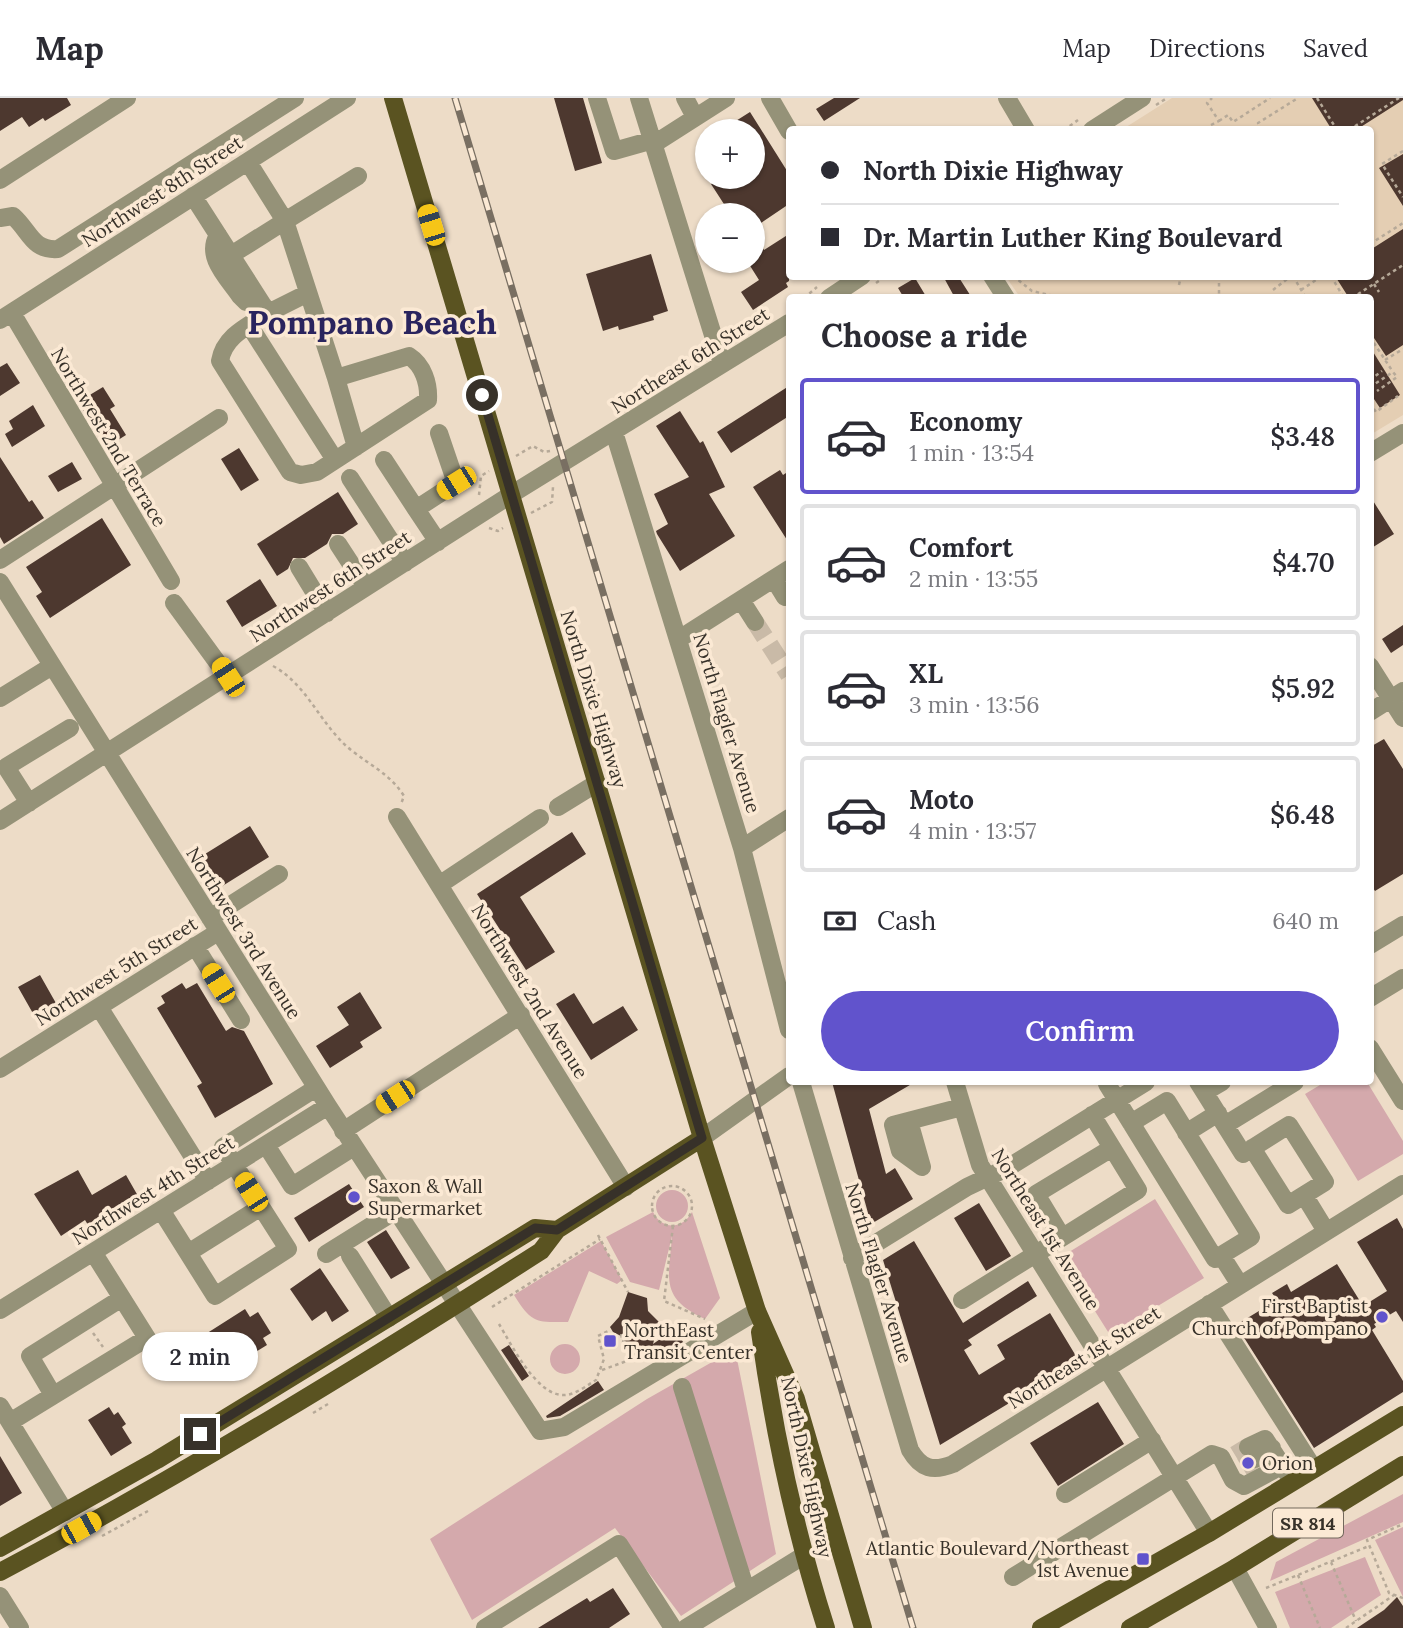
<!DOCTYPE html>
<html lang="en">
<head>
<meta charset="utf-8">
<style>
  body { margin:0; font-family:Lora,serif; background:#f2f2f3; color:#2b2b33; height:100vh; display:flex; flex-direction:column; font-size:26px; white-space:nowrap }
  * { box-sizing:border-box; margin:0 }
  p { font-size:23px; color:#7c7c81 }
  .icon { flex:none; width:38px; height:38px; fill:none; stroke:currentColor; stroke-width:2; stroke-linecap:round; stroke-linejoin:round }
  .map { position:relative; flex:1; overflow:hidden }
  .drawer { position:absolute; left:786px; top:196px; width:588px; height:791px; display:flex; flex-direction:column; background:#fff; border-radius:7px; box-shadow:0 2px 5px #0004 }
  .drawer>* { flex:none }
  .top-card { position:absolute; left:786px; top:28px; width:588px; height:154px; border-radius:7px; box-shadow:0 2px 5px #0004; display:grid; align-content:center; height:154px; padding:0 35px; background:#fff }
  .tools { position:absolute; left:695px; top:21px; display:grid; gap:14px }
  .tools a { display:grid; place-items:center; width:70px; height:70px; border-radius:50%; background:#fff; box-shadow:0 2px 5px #0004; font-size:35px }
  .end { position:absolute; width:32px; height:32px; margin:-16px; border:9px solid #373129; background:#fff; box-shadow:0 0 0 4px #fff }
  .from { border-radius:50% }
  .bubble { position:absolute; height:49px; border-radius:24px; background:#fff; box-shadow:0 2px 5px #0004; font-size:23px; font-weight:600; line-height:49px; text-align:center }
  .car { position:absolute; width:21px; height:42px; margin:-21px -10px; border-radius:9px; box-shadow:0 0 5px 2px #0007; background:linear-gradient(#f5c518 24%,#345 0 40%,#f5c518 0 76%,#345 0 86%,#f5c518 0) }
  .top-card b { display:flex; align-items:center; gap:24px; height:66px; font-size:26px }
  .top-card b+b { border-top:2px solid #e1e1e2 }
  .top-card i { width:18px; height:18px; background:#2b2b33 }
  ul { padding:0; list-style:none }
  li { display:flex; align-items:center; gap:21px; height:116px; margin:0 14px 10px; padding:0 21px; border:4px solid #e1e1e2; border-radius:7px }
  li div { flex:1 }
  li b { display:block; font-size:26px }
  li em { font-style:normal; font-weight:600 }
  li.on { border-color:#6153cc }
  li>.icon { width:63px; height:63px; stroke-width:1.5 }
  h2 { padding:0 35px; font-size:32px; line-height:84px }
  .pay { display:flex; align-items:center; gap:18px; height:77px; padding:0 35px; font-size:26px }
  .pay p { margin-inline-start:auto }
  .cta { display:flex; gap:14px; margin-top:auto; padding:14px 35px }
  .cta a { flex:1; height:80px; border-radius:42px; background:#6153cc; color:#fff; font-size:28px; font-weight:600; line-height:80px; text-align:center }
  header { display:flex; align-items:center; gap:42px; box-sizing:border-box; height:98px; padding:0 35px; background:#fff; border-bottom:2px solid #e1e1e2 }
  header strong { font-size:33px }
  nav { display:flex; gap:38px; margin-inline-start:auto; font-size:24px }
  .map>svg:first-child { display:block }
</style>
</head>
<body>
<header>
<strong>Map</strong>
<nav><a>Map</a><a>Directions</a><a>Saved</a></nav>
</header>
<div class="map">
<svg width="1403" height="1530" viewBox="0 0 1403 1530">
  <rect width="100%" height="100%" fill="#eddcc7"/>
  <path fill="#e4ceb3" d="M1172 0H1403V317L1370 337V200L1020 199 1006 179 1370 178V32L1123 31Z"/>
  <path fill="#d4a9ac" d="M1325 984H1367L1403 1043V1056L1358 1083 1305 996Z
    M656 1108a16 16 0 1 1 32 0a16 16 0 1 1-32 0Z
    M1155 1101 1204 1180 1110 1237 1061 1159Z
    M653 1114C662 1132 682 1132 692 1114L720 1200 705 1221C659 1200 669 1180 672 1138L659 1192 630 1184 606 1139Z
    M601 1143 622 1182 617 1186 589 1173 568 1224C536 1224 532 1226 514 1197Z
    M550 1261a15 15 0 1 1 30 0a15 15 0 1 1-30 0Z
    M735 1251 776 1456 681 1518 615 1430 472 1522 430 1441 647 1301Z
    M1403 1396V1424L1270 1483 1276 1464Z
    M1403 1429V1499L1375 1442Z
    M1365 1459 1381 1497 1331 1530H1290L1275 1494Z"/>
  <path fill="#4d382f" d="M0 0H67L71 7 45 23 43 20 29 29 22 19 0 33Z
    M554 0H583L602 65 575 73Z
    M834 0H860L824 23 816 11Z
    M1312 0H1403V2L1356 32H1332Z
    M750 14 789 76V106L752 131V117H731L711 86 723 79H752V33H720Z
    M1403 56V108L1379 70Z
    M1403 131V247L1386 258 1370 234V200H1349L1335 178H1370V152Z
    M752 134 764 152 789 136V183L786 185 788 189 753 212 741 194 759 182 747 163H752Z
    M651 156 668 213 653 218 654 222 619 232 618 228 603 233 586 176Z
    M943 178H958L972 200H955Z
    M915 180 927 200H904L898 190Z
    M1370 249 1400 297 1380 310 1370 295Z
    M7 265 20 285 0 298V269Z
    M789 288V318L731 355 717 334Z
    M103 289 115 308 110 311 126 337 107 349 78 304Z
    M33 307 45 328 12 349 5 336 13 331 9 323Z
    M680 313 700 345 703 343 725 389 709 396 735 438 680 473 657 436 656 433 668 426 654 396 689 379 656 328Z
    M239 350 259 382 241 393 221 361Z
    M0 359 29 404 32 402 44 420 4 446 0 439Z
    M72 364 82 381 58 394 48 378Z
    M780 372 783 377 789 373V445L753 389Z
    M338 394 358 426 343 436H332L327 446 305 460H293L288 471 277 478 257 446Z
    M1370 398 1394 436 1370 451Z
    M102 420 131 467 50 520 36 498 42 494 26 469Z
    M260 481 277 508 242 529 226 503Z
    M1403 527V547L1391 555 1382 541Z
    M1384 641 1403 671V776L1375 793 1370 786V649Z
    M250 728 269 759 216 792 197 761Z
    M572 734 586 756 520 799 555 854 526 872 477 796Z
    M40 877 57 907 35 919 18 889Z
    M182 885 186 891 197 885 226 933 232 929 244 933 273 986 215 1020 197 988 202 985 157 910 165 905 161 898Z
    M360 894 382 930 360 944 363 949 330 970 316 948 349 927 337 909Z
    M574 895 593 926 623 908 638 932 591 962 556 906Z
    M832 984H915L869 1011 886 1076 895 1070 913 1101 871 1126Z
    M78 1072 92 1097 126 1077 138 1098 104 1117 109 1126 93 1135 85 1122 61 1138 34 1096Z
    M349 1086 364 1109 309 1144 294 1120Z
    M979 1105 1011 1158 986 1173 954 1120Z
    M1397 1120 1403 1131V1224L1396 1213 1374 1226 1376 1229 1372 1232 1403 1283V1294L1314 1350 1236 1227 1277 1202 1272 1195 1287 1186 1291 1194 1337 1166 1363 1208 1387 1193 1357 1144Z
    M386 1132 410 1170 391 1181 367 1144Z
    M914 1143 963 1225 1028 1183 1037 1198 968 1242 972 1247 964 1252 979 1277 1005 1261 997 1247 1050 1215 1079 1263 940 1347 883 1162Z
    M320 1170 349 1213 332 1224 326 1213 312 1223 290 1191Z
    M628 1194 647 1200 648 1213 659 1224 653 1246 676 1230 683 1244 659 1258 653 1247 651 1254 623 1246 625 1240 613 1234 610 1229 619 1219Z
    M245 1211 250 1219 258 1214 271 1235 263 1240 267 1247 212 1281 190 1246Z
    M509 1247 529 1278 522 1283 501 1252Z
    M598 1283 604 1292 560 1318 547 1320 546 1318Z
    M1098 1304 1124 1346 1058 1388 1030 1345Z
    M109 1309 114 1317 118 1314 126 1326 122 1329 132 1345 111 1358 88 1322Z
    M0 1358 22 1395 0 1408Z
    M613 1490 630 1516 609 1530H538L587 1500 590 1504Z
    M1397 1499 1403 1508V1530H1357L1384 1512Z"/>
  <g fill="none" stroke-linecap="round" stroke-linejoin="round">
    <path stroke="#c9baa7" stroke-width="18" stroke-dasharray="18 9" stroke-linecap="butt" d="M755 524 789 577
      M1235 1357 1248 1349
      M1242 1369 1255 1361"/>
    <path stroke="#b6a998" stroke-width="2.5" stroke-dasharray="3.5 3.5" stroke-linecap="butt" d="M1317 0 1337 32
      M1156 7 1167 0
      M1219 23 1228 17 1233 24 1270 0
      M1211 27 1219 23 1207 5 1212 0
      M1064 32 1078 22
      M1262 32 1258 25 1298 0
      M1349 32 1399 0
      M1403 53 1382 66 1403 99
      M1370 146 1403 125
      M1013 178 1032 193 1063 200
      M1219 178V200
      M1293 178 1306 200
      M1331 178 1344 200
      M876 185 886 178
      M1374 186 1379 194
      M1179 187 1181 178
      M1273 192 1291 178
      M1301 192 1322 178
      M804 200 817 189
      M1352 200 1403 167
      M1370 239 1393 274
      M1385 262 1403 251
      M1370 282 1382 273
      M1370 289 1393 274 1397 279 1377 293
      M630 304 635 296H641L702 256
      M1370 305 1376 314 1398 298
      M516 358 533 348 544 354 550 353
      M479 397 481 378 489 373
      M531 415 552 404 553 389
      M489 430 498 433 503 430
      M273 568C308 587 320 627 351 652 371 668 390 676 404 698L401 706
      M652 1108a20 20 0 1 1 40 0a20 20 0 1 1-40 0Z
      M673 1128 664 1203 705 1221
      M598 1137 628 1194
      M492 1209 600 1141
      M499 1226C511 1246 536 1296 562 1297 574 1298 586 1288 596 1282L604 1261 598 1238 610 1232
      M93 1235 103 1249
      M602 1272 624 1264 637 1254 633 1247 622 1243 621 1234
      M313 1315 328 1306
      M102 1438 148 1413
      M1331 1464 1356 1523
      M1298 1477 1320 1530
      M1266 1490 1369 1448
      M1403 1500 1389 1495 1367 1442 1403 1426
      M1346 1530 1394 1497"/>
    <path stroke="#959278" stroke-width="18" d="M597 0 614 53 653 42
      M639 0 722 266
      M685 0 695 19
      M770 0 789 33
      M1007 0 1026 32
      M1092 32 1142 0
      M654 46 726 0
      M0 82 127 0
      M193 98 268 215C248 228 224 238 220 263L290 374 301 377 317 374 428 302C429 285 423 267 409 258L336 280 356 349
      M0 120 13 118C30 133 32 153 58 151L295 0
      M218 137C205 159 227 179 240 198L246 204 263 207
      M231 157 285 123 248 64
      M992 178 1006 200
      M829 200 862 178
      M12 215 171 483
      M268 215 308 195
      M0 222 347 0
      M249 227 335 362
      M336 280 285 123 358 78
      M614 334 742 750 789 932
      M1370 355 1403 335
      M384 362 416 411
      M350 380 405 465
      M438 444 416 411 456 385 439 335
      M338 446 366 489
      M0 462 219 320
      M299 469 327 515
      M774 481 785 499
      M0 484 328 1008 540 1333 564 1329 757 1213
      M741 502 755 524
      M174 505 228 579
      M679 541 789 471
      M1370 568 1403 620
      M0 600 52 568
      M1370 614 1403 593
      M29 705 6 669 70 630
      M558 709 597 685
      M397 719 626 1089
      M0 723 512 396 789 225
      M742 750 789 720
      M439 787 540 720
      M210 820 279 776
      M1370 847 1403 827
      M195 848 241 922
      M1370 900 1403 880
      M99 909 208 1083
      M1370 950 1403 1003
      M0 971 218 834
      M801 984 910 1352C921 1371 933 1374 953 1366L1403 1086
      M955 984 980 1067 1209 1435
      M1198 984 1243 1056 1289 1027 1325 1084 1288 1107 1252 1050
      M1107 986 1215 1161 1251 1139 1167 1003 1131 1025
      M1205 994 1222 984
      M909 1023 922 1069 900 1053 893 1027 962 1009
      M1225 1027 1295 984
      M343 1033 521 917
      M1186 1035 1218 1015
      M702 1040 789 978
      M266 1047 292 1088 354 1049
      M1304 1097 1326 1133
      M161 1112 215 1198 288 1151 223 1049 316 990
      M1062 1139 1036 1096 1112 1050
      M188 1155 261 1109
      M326 1156 395 1113
      M1221 1157 1240 1187
      M350 1158 389 1220
      M852 1160 967 1089 1009 1069 1146 984
      M962 1202 1138 1092 1092 1017
      M1209 1206 1314 1371
      M0 1212 328 1008
      M682 1289 746 1492
      M53 1297 30 1258 122 1200
      M0 1308 65 1414
      M10 1324 147 1240 93 1154
      M1248 1349 1265 1341 1287 1375
      M1255 1361 1272 1350
      M1065 1396 1152 1342
      M1235 1470 1268 1530
      M1013 1479 1212 1356 1221 1359 1233 1382 1244 1388 1283 1367
      M0 1498 20 1530
      M485 1530 619 1446 673 1530
      M686 1530 803 1458"/>
    <path stroke="#5a5321" stroke-width="18" d="M393 0 702 1040 757 1213 796 1301 863 1530
      M760 1234C774 1335 795 1433 826 1530
      M0 1450 157 1362 535 1130 557 1132
      M0 1474C185 1376 364 1266 541 1153L557 1132 702 1040
      M1041 1530 1209 1435 1403 1317
      M1130 1530 1235 1470 1403 1367"/>
    <g stroke="#796f62" stroke-width="7">
      <path id="rail" d="M455 0 913 1530"/>
    </g>
    <use href="#rail" stroke="#fbe9d4" stroke-width="4.5" stroke-dasharray="13" stroke-linecap="butt"/>
  </g>
  <g fill="none" stroke-linecap="round" stroke-linejoin="round">
    <path stroke="#373129" stroke-width="9" d="M200 1336 535 1130 557 1132 702 1040 482 297"/>
  </g>
  <g fill="#6153cc" stroke="#fbe9d4" stroke-width="2.5">
    <circle cx="354" cy="1099" r="7"/>
    <circle cx="1382" cy="1219" r="7"/>
    <rect x="603" y="1236" width="14" height="14" rx="3.5"/>
    <circle cx="1248" cy="1365" r="7"/>
    <rect x="1136" y="1454" width="14" height="14" rx="3.5"/>
  </g>
  <g text-anchor="middle" dominant-baseline="central" stroke-width="7" stroke-linejoin="round" paint-order="stroke">
    <rect fill="#fbe9d4" stroke="#72685c" stroke-width="2" x="1273" y="1410.5" width="70" height="29" rx="5"/>
    <g font-size="18" font-weight="bold" fill="#373129">
      <text x="1308" y="1425">SR 814</text>
    </g>
    <g font-size="19" fill="#373129" stroke="#fbe9d4">
      <text transform="translate(162 93) rotate(-33)">Northwest 8th Street</text>
      <text transform="translate(690 262) rotate(-32)">Northeast 6th Street</text>
      <text transform="translate(109 339) rotate(59)">Northwest 2nd Terrace</text>
      <text transform="translate(330 488) rotate(-33)">Northwest 6th Street</text>
      <text transform="translate(594 601) rotate(73)">North Dixie Highway</text>
      <text transform="translate(727 625) rotate(73)">North Flagler Avenue</text>
      <text transform="translate(244 835) rotate(58)">Northwest 3rd Avenue</text>
      <text transform="translate(116 873) rotate(-32)">Northwest 5th Street</text>
      <text transform="translate(530 893) rotate(58)">Northwest 2nd Avenue</text>
      <text transform="translate(153 1092) rotate(-32)">Northwest 4th Street</text>
      <text transform="translate(1046 1131) rotate(58)">Northeast 1st Avenue</text>
      <text transform="translate(879 1175) rotate(73)">North Flagler Avenue</text>
      <text transform="translate(1084 1259) rotate(-32)">Northeast 1st Street</text>
      <text transform="translate(807 1369) rotate(78)">North Dixie Highway</text>
    </g>
    <g font-size="19" fill="#373129" stroke="#fbe9d4" text-anchor="start">
      <text x="368" y="1088">Saxon &amp; Wall<tspan x="368" dy="22">Supermarket</tspan></text>
      <text x="1368" y="1208" text-anchor="end">First Baptist<tspan x="1368" dy="22">Church of Pompano</tspan></text>
      <text x="624" y="1232">NorthEast<tspan x="624" dy="22">Transit Center</tspan></text>
      <text x="1262" y="1365">Orion</text>
      <text x="1129" y="1450" text-anchor="end">Atlantic Boulevard/Northeast<tspan x="1129" dy="22">1st Avenue</tspan></text>
    </g>
    <g font-size="33" font-weight="bold" fill="#2a245e" stroke="#fbe9d4">
      <text x="372" y="224">Pompano Beach</text>
    </g>
  </g>
</svg>
<div class="tools">
<a>+</a>
<a>−</a>
</div>
<i class="end from" style="left:482px;top:297px"></i>
<i class="end" style="left:200px;top:1336px"></i>
<div class="bubble" style="left:142px;top:1234px;width:116px">2 min</div>
<i class="car" style="left:431px;top:127px;rotate:343deg"></i>
<i class="car" style="left:456px;top:385px;rotate:238deg"></i>
<i class="car" style="left:228px;top:579px;rotate:327deg"></i>
<i class="car" style="left:218px;top:885px;rotate:328deg"></i>
<i class="car" style="left:395px;top:999px;rotate:237deg"></i>
<i class="car" style="left:251px;top:1094px;rotate:327deg"></i>
<i class="car" style="left:81px;top:1430px;rotate:61deg"></i>
<div class="top-card">
<b><i class="from"></i>North Dixie Highway</b>
<b><i></i>Dr. Martin Luther King Boulevard</b>
</div>
<section class="drawer">
<h2>Choose a ride</h2>
<ul>
<li class="on"><svg class="icon" aria-label="car" viewBox="0 0 24 24"><path d="M5 17H2v-5l4-1 3-4h7l3 4 3 1v5h-3M9 17h6M6 11h13"/><circle cx="7" cy="17" r="2"/><circle cx="17" cy="17" r="2"/></svg><div><b>Economy</b><p>1 min · 13:54</p></div><em>$3.48</em></li>
<li><svg class="icon" aria-label="car" viewBox="0 0 24 24"><path d="M5 17H2v-5l4-1 3-4h7l3 4 3 1v5h-3M9 17h6M6 11h13"/><circle cx="7" cy="17" r="2"/><circle cx="17" cy="17" r="2"/></svg><div><b>Comfort</b><p>2 min · 13:55</p></div><em>$4.70</em></li>
<li><svg class="icon" aria-label="car" viewBox="0 0 24 24"><path d="M5 17H2v-5l4-1 3-4h7l3 4 3 1v5h-3M9 17h6M6 11h13"/><circle cx="7" cy="17" r="2"/><circle cx="17" cy="17" r="2"/></svg><div><b>XL</b><p>3 min · 13:56</p></div><em>$5.92</em></li>
<li><svg class="icon" aria-label="car" viewBox="0 0 24 24"><path d="M5 17H2v-5l4-1 3-4h7l3 4 3 1v5h-3M9 17h6M6 11h13"/><circle cx="7" cy="17" r="2"/><circle cx="17" cy="17" r="2"/></svg><div><b>Moto</b><p>4 min · 13:57</p></div><em>$6.48</em></li>
</ul>
<div class="pay"><svg class="icon" aria-label="cash" viewBox="0 0 24 24"><path d="M3 7h18v10H3z"/><circle cx="12" cy="12" r="2"/></svg>Cash<p>640 m</p></div>
<div class="cta"><a>Confirm</a></div>
</section>
</div>
</body>
</html>
